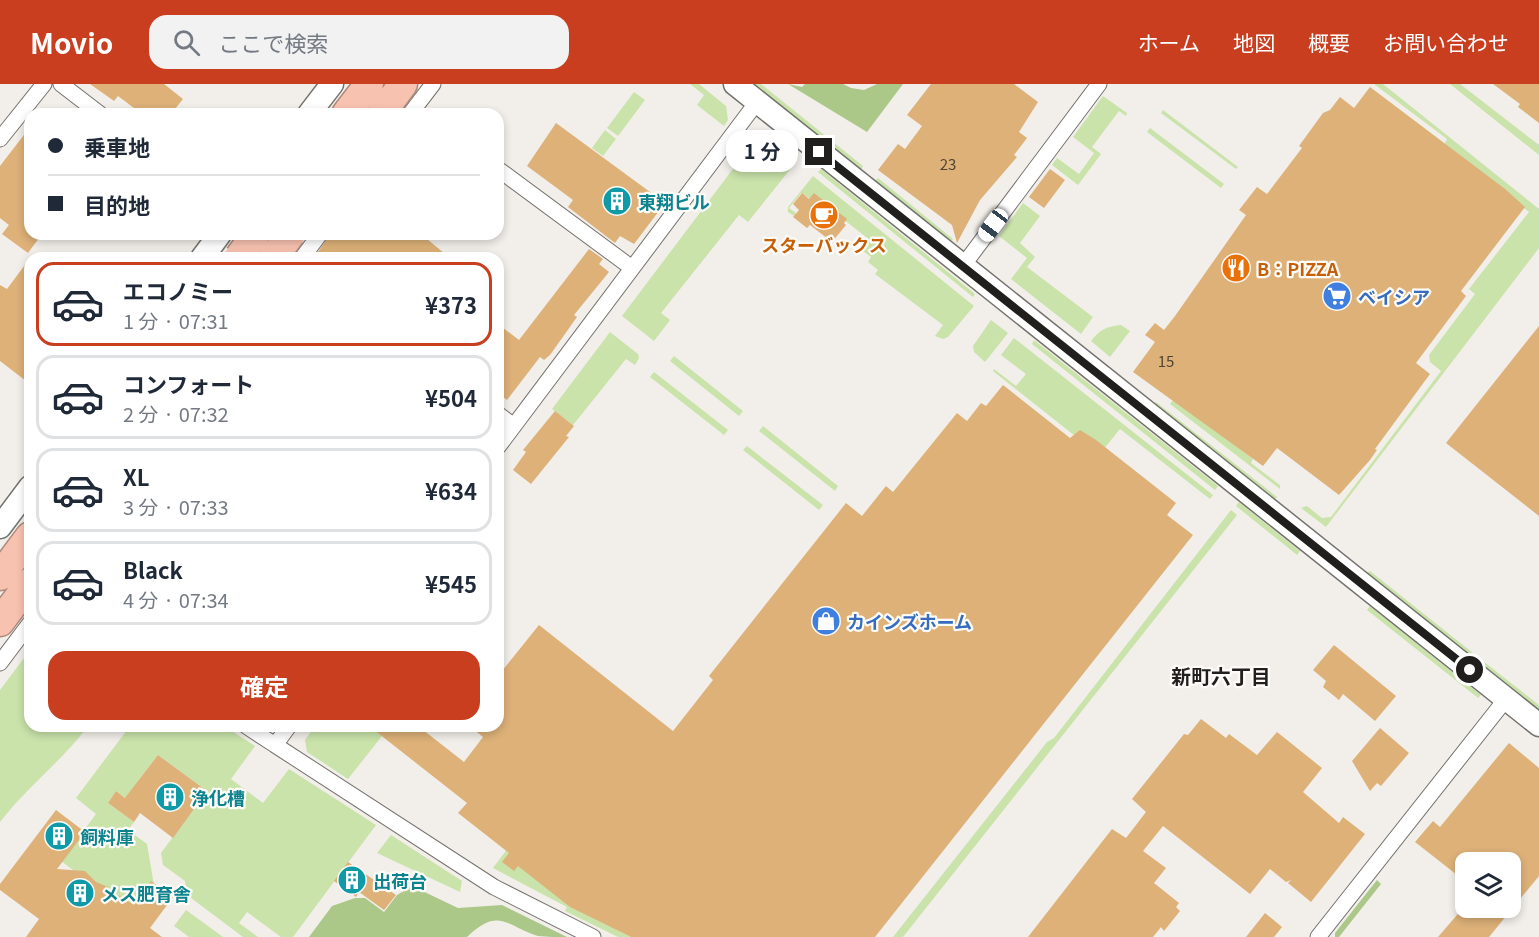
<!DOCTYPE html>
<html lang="ja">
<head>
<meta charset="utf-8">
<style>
  body { margin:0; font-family:Georgia,"Noto Sans JP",serif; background:#f2f2f3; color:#1f2937; height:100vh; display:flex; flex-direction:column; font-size:22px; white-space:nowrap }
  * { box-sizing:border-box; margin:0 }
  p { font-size:20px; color:#747a83 }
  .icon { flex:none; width:33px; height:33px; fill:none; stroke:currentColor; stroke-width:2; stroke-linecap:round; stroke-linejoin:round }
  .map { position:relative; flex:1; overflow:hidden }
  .side { position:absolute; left:24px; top:168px; width:480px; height:480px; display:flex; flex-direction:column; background:#fff; border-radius:18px; box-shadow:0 3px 9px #0003 }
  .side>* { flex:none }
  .guide { position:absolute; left:24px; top:24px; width:480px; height:132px; border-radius:18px; box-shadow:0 3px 9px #0003; display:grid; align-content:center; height:132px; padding:0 24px; background:#fff }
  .controls { position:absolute; left:1455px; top:768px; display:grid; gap:12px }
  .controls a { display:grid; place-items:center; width:66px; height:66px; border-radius:12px; background:#fff; box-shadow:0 3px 9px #0003; font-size:30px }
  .end { position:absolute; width:27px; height:27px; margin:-14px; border:8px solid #201f1d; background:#fff; box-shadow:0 0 0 3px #fff }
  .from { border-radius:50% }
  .bubble { position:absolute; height:42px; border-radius:18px; background:#fff; box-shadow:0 3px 9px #0003; font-size:20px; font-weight:700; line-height:42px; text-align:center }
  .car { position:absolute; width:18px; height:36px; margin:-18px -9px; border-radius:8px; box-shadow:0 0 4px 2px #0007; background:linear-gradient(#fff 24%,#345 0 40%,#fff 0 76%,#345 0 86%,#fff 0) }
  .guide b { display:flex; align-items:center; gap:21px; height:57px; font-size:22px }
  .guide b+b { border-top:2px solid #e0e1e3 }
  .guide i { width:15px; height:15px; background:#1f2937 }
  ul { padding:10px 0 0; list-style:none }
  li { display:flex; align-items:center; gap:18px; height:84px; margin:0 12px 9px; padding:0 12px; border:3px solid #e0e1e3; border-radius:18px }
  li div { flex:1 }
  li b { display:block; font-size:22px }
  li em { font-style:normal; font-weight:700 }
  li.current { border-color:#c83e1f }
  li>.icon { width:54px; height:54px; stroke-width:1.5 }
  .primary-button { display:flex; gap:12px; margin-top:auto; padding:12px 24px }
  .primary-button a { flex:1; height:69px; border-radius:18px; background:#c83e1f; color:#fff; font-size:24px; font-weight:700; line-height:69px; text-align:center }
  header { display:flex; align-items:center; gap:36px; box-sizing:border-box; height:84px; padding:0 30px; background:#c83e1f; color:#fff }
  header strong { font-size:28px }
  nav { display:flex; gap:33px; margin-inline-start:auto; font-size:21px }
  .search { width:420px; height:54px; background:#f2f2f3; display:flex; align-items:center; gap:15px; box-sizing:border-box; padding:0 21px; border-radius:18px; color:#747a83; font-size:22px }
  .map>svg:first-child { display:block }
</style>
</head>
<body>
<header>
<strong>Movio</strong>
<div class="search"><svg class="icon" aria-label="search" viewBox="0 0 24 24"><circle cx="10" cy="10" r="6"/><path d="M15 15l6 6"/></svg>ここで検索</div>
<nav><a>ホーム</a><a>地図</a><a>概要</a><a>お問い合わせ</a></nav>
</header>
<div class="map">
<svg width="1539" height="853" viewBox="0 0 1539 853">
  <rect width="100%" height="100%" fill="#f2efea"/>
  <path fill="#c9e3aa" d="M690 0H699L726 22 728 36 724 42 697 21 704 11Z
    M754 0H761L863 82 861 86Z
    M1374 0H1383L1539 125V164L1326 443 1301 424 1307 422 1322 434 1331 433 1441 287 1430 278 1429 271 1475 210 1469 205 1529 128 1443 63 1447 55Z
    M1450 0H1460L1539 61V71Z
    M634 8 645 16 618 52 607 44Z
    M1103 12 1127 29 1126 32 1119 27 1092 63 1101 70 1078 101 1052 81 1057 74 1079 90 1094 69 1073 53Z
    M1163 26 1238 83 1236 85 1161 29Z
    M1150 44 1224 100 1221 104 1147 48Z
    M605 46 616 55 603 72 592 64Z
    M768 55 796 78 748 138 739 131 661 229 670 236 654 257 622 232 754 57Z
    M821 85 975 210 973 213 818 88Z
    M813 92 974 222 948 253 943 255 935 252 943 241 875 190 878 186 868 178 871 173 863 167 868 161 866 153 815 113 812 116 801 109 789 124 796 129 794 132 788 128V123Z
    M878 94 953 155 950 158 875 97Z
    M1023 119 1040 132 1020 159 1035 173 1027 183 1093 233 1081 250 1011 195 1027 174 999 152Z
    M991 236 1008 249 985 278 974 268 973 262Z
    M1121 241 1130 247 1110 273 1091 257C1099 246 1108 242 1121 241Z
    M610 248 638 270 639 274 635 281 626 275 573 341 552 325Z
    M1014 254 1213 411 1210 415 1120 345 1099 371 993 287 994 285 1016 302 1026 290 1001 271Z
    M1034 256 1218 402 1215 406 1032 260Z
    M674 272 743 327 739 332 670 277Z
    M654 288 728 346 724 351 650 293Z
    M1174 315 1253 375 1251 379 1280 401V405L1170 320Z
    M1156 318 1277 413 1274 416 1154 320Z
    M763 342 838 402 835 407 759 347Z
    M747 362 823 421 819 426 743 366Z
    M1239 418 1300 467 1297 471 1236 422Z
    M1231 426 1237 431 903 853H893L1047 658 1054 654Z
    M1370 487 1478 573 1476 576 1367 489Z
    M1370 522 1481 611 1478 614 1367 526Z
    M30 566V642H88C62 677 27 703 0 738V606Z
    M1483 577 1539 621V626L1481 579Z
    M130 642H224L255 662 231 695 263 719 289 685 376 741 293 853H281L247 828 239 839 258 853H243L187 811 185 797 163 781 161 769 207 707 158 671 139 696 132 719 116 707 108 719 134 738 128 746 147 760 154 801 150 799 137 816 138 835 61 777 96 730 76 714Z
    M315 642H369L382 652 348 695 307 668 305 656Z
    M391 751 462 797 460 808 377 769Z
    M514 756 569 822 631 853H618L565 827 567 823 493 784Z
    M186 826 223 853H189L174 842Z"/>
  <path fill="#abc889" d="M788 0 802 3 805 0H843L851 4 864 6 877 0H903L867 48Z
    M1377 796 1381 800 1339 853H1335V849Z
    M412 802 458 824 502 821 567 853C558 853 547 853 538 852 506 842 499 822 467 853H309L332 822 355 814H365L384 828 397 811Z"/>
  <path fill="#ddb178" d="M90 0H164L183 15 171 30H142L118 12 114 17Z
    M931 0H1014L1038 18 1019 48 1027 54 1014 71 1017 73 980 116 957 159 952 141 878 86 898 60 905 65 922 42 907 31Z
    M1493 0H1539V39L1518 23 1520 20Z
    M1370 3 1505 105 1525 123 1461 207 1466 212 1416 279 1430 290 1375 365 1377 366 1370 376 1339 411 1277 364 1263 382 1133 288 1155 258 1145 251 1155 239 1164 246 1175 232 1246 131 1239 126 1257 103 1267 110 1302 64 1299 62 1323 29 1330 26 1340 13 1354 24Z
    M556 39 665 119 634 160 620 152 615 159 568 123 573 116 527 82Z
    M30 43V150H42L28 169 2 150 9 141 0 134V82Z
    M1050 85 1065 96 1044 124 1029 113Z
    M802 109 809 115 814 109 847 135 844 139 846 141 832 158 810 141 807 144 793 133 799 126 793 120Z
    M330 150H421L450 174H314Z
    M589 165 603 175 599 180 609 188 574 231 577 233 550 271 544 276 540 273 507 316 498 309V240L519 256Z
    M30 174V300L0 277V201L7 205Z
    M1539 242V432L1446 359Z
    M1003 301 1070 354 1080 346 1096 356 1176 419 1167 431 1193 451 875 853H631L570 823 518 782 514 787 502 778 509 769 458 729 467 719 369 642H418L464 678 483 653 469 642H498V592L539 541 673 647 713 596 709 592 846 419 862 432 886 402 893 408 957 329 967 337 981 319 986 322Z
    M555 327 574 342 566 352 569 353 531 400 513 386 526 368 523 366Z
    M1334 561 1396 612 1375 637 1343 610 1339 616 1323 603 1326 597 1313 586Z
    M1201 635 1226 654 1229 650 1257 671 1277 648 1322 684 1303 708 1339 739 1343 733 1365 750 1311 818 1288 799 1291 796 1286 798 1270 785 1250 810 1163 742 1143 767 1166 784 1154 799 1179 819 1176 823 1180 827 1164 847 1161 843 1153 853H1028L1112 745 1126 754 1146 728 1132 715 1184 650 1188 651Z
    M1380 644 1409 669 1381 702 1377 699 1370 707 1352 677Z
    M1509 659 1539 684V792L1489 853H1438L1463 824H1510V778H1466V798L1415 758 1433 737 1440 743Z
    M158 671 207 707 173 754 140 729 134 738 108 719 116 707 125 714Z
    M56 726 85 748 57 785 85 787 96 798 108 803 110 810 118 811 134 821 151 797 173 813 150 844 162 853H26L39 835 0 806V800Z
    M348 778 396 811 384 826 359 808 356 813 334 797Z
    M1265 829 1282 843 1274 853H1246Z"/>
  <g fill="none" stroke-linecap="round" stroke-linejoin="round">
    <g stroke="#75726e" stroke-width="17">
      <path id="street" d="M61 0 100 30
        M410 30 433 0
        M0 55 44 0
        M498 85 632 184
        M302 174 320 150
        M962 183 1099 0
        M498 330 514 342
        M498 363 757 18
        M0 579 30 539
        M246 642 275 661 289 642
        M275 661 494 803 593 853
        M1318 853 1506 615"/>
    </g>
    <g stroke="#75726e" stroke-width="25">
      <path id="secondary" d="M735 0 1539 641
        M309 30 332 0
        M202 174 220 150
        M0 443 30 403"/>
    </g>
    <g stroke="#ac897d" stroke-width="31">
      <path id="highway" d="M346 30 369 0
        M381 30 403 0
        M0 492 30 452
        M0 538 30 498"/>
    </g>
    <use href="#street" stroke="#fff" stroke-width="15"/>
    <use href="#secondary" stroke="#fff" stroke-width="22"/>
    <use href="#highway" stroke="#f8c2b0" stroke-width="28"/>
    <g stroke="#ac897d" stroke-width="31" stroke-linecap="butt">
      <path id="highway-bridge" d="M239 173 256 150
        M273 174 291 150"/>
    </g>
    <use href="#highway-bridge" stroke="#f8c2b0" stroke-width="28"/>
  </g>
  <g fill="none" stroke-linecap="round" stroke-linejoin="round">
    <path stroke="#201f1d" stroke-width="8" d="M819 68 1470 586"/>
  </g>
  <defs>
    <g id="building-disc" transform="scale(1.5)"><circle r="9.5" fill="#0f9aa8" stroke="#fefcf9"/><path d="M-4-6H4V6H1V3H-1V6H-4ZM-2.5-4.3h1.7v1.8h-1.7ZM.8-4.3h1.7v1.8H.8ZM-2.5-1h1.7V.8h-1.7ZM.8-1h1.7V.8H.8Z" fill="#fff"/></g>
    <g id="cafe-disc" transform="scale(1.5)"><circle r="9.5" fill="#e8710a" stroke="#fefcf9"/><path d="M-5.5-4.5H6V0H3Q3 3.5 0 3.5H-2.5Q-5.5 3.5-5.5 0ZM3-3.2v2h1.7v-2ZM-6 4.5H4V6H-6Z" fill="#fff"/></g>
    <g id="restaurant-disc" transform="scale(1.5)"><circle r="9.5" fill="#e8710a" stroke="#fefcf9"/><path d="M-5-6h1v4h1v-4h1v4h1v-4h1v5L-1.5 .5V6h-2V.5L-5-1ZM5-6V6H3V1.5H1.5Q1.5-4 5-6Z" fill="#fff"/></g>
    <g id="supermarket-disc" transform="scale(1.5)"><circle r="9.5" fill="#3f7fe0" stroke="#fefcf9"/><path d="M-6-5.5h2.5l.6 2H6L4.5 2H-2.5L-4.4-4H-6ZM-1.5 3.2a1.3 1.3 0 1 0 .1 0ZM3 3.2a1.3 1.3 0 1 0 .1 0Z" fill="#fff"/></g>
    <g id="shop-disc" transform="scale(1.5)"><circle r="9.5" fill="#3f7fe0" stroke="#fefcf9"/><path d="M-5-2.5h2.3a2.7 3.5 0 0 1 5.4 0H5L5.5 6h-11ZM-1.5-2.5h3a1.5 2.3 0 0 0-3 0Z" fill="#fff"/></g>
  </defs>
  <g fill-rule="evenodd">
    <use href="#building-disc" x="617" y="117"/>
    <use href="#cafe-disc" x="824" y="131"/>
    <use href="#restaurant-disc" x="1236" y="184"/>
    <use href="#supermarket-disc" x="1337" y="212"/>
    <use href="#shop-disc" x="826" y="537"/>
    <use href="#building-disc" x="170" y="713"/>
    <use href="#building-disc" x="59" y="752"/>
    <use href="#building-disc" x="352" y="796"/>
    <use href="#building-disc" x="80" y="809"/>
  </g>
  <g text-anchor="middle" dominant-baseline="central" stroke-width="4.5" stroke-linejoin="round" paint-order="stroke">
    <g font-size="15" fill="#4f4434">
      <text x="948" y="79">23</text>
      <text x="1166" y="276">15</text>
    </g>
    <g font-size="18" font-weight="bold" fill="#0d838f" stroke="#fefcf9" text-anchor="start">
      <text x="638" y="117">東翔ビル</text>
      <text x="191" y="713">浄化槽</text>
      <text x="80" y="752">飼料庫</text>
      <text x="373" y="796">出荷台</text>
      <text x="101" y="809">メス肥育舎</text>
    </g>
    <g font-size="18" font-weight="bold" fill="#c56008" stroke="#fefcf9">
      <text x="824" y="160">スターバックス</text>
      <text x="1257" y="184" text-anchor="start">B：PIZZA</text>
    </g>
    <g font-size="18" font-weight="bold" fill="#366cbe" stroke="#fefcf9" text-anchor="start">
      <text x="1358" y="212">ベイシア</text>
      <text x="847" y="537">カインズホーム</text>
    </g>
    <g font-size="20" font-weight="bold" fill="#201f1d" stroke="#fefcf9">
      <text x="1221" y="591">新町六丁目</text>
    </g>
  </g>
</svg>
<div class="controls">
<a><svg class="icon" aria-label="layers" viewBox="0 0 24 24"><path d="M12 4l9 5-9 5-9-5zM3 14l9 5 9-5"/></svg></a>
</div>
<i class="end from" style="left:1470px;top:586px"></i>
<i class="end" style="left:819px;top:68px"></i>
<div class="bubble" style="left:726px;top:46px;width:72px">1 分</div>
<i class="car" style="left:993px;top:141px;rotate:217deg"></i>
<div class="guide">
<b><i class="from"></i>乗車地</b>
<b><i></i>目的地</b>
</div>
<section class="side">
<ul>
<li class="current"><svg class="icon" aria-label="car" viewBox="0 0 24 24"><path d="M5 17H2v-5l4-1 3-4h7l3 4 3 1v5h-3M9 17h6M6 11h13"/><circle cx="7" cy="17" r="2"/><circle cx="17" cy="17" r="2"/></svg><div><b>エコノミー</b><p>1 分 · 07:31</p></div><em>¥373</em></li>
<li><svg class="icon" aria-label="car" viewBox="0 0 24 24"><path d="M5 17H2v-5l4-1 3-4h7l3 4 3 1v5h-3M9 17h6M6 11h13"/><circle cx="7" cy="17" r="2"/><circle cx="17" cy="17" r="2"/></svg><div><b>コンフォート</b><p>2 分 · 07:32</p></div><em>¥504</em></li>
<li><svg class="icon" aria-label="car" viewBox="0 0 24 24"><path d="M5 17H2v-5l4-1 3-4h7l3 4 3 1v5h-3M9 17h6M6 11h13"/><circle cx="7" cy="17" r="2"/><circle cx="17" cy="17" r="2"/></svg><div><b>XL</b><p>3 分 · 07:33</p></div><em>¥634</em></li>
<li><svg class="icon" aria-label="car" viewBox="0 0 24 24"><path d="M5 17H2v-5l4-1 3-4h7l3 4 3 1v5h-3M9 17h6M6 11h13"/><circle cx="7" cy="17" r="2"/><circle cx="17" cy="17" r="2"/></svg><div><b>Black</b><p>4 分 · 07:34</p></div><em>¥545</em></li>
</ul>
<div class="primary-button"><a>確定</a></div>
</section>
</div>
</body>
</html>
